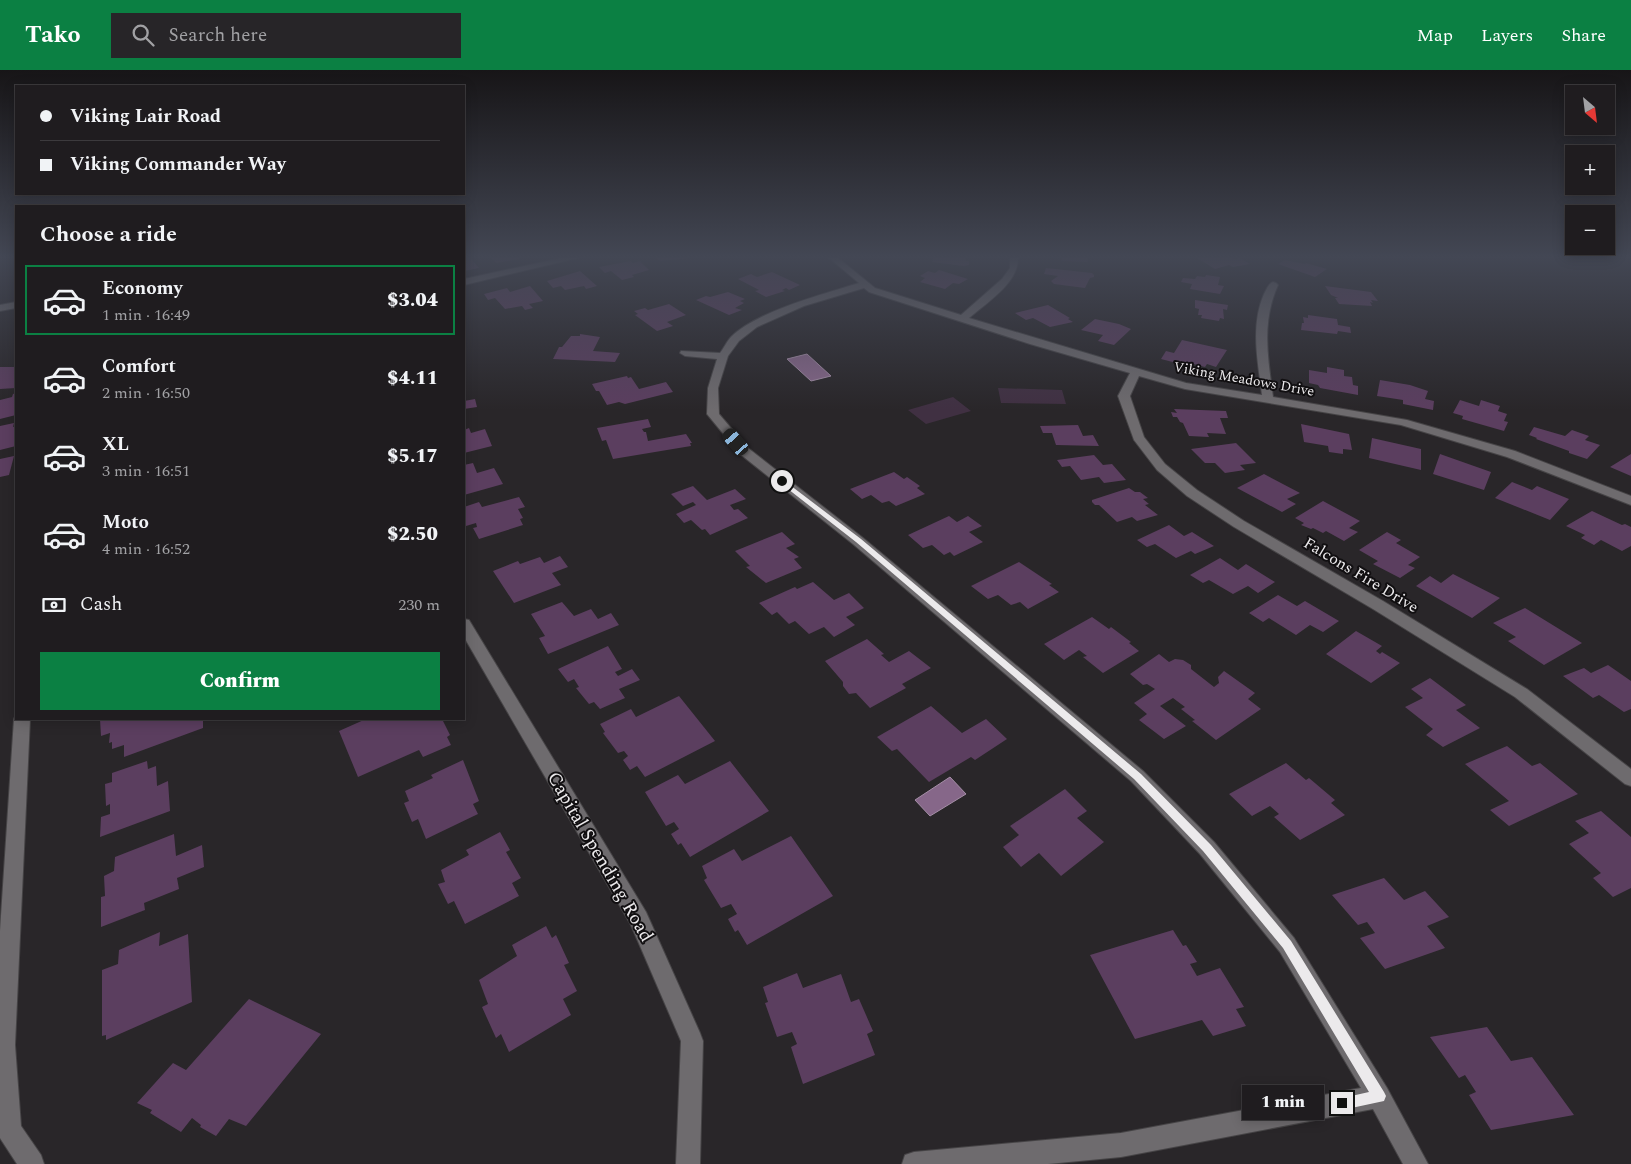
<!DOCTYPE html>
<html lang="en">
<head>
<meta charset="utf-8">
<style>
  body { margin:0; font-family:Spectral,serif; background:#272528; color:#f1f3f6; height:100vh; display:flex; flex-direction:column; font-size:19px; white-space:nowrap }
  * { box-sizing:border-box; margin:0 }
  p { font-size:16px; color:#a1a1a4 }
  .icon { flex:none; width:28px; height:28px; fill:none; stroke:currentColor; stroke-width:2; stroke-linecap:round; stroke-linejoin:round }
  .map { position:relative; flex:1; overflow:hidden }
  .side { position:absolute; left:15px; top:135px; width:450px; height:515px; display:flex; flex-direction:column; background:#1f1c1f; border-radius:0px; box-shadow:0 2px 12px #0003,0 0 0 1px #3c3a3d }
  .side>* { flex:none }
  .banner { position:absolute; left:15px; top:15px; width:450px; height:110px; border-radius:0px; box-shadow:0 2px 12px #0003,0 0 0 1px #3c3a3d; display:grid; align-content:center; height:110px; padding:0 25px; background:#1f1c1f }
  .needle { width:32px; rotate:152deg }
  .controls { position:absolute; left:1565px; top:15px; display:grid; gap:10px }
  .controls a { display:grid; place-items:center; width:50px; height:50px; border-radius:0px; background:#1f1c1f; box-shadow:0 2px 12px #0003,0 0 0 1px #3c3a3d; font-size:25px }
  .end { position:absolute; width:22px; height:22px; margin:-11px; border:6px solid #eceaec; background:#111; box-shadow:0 0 0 2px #111 }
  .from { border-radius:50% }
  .bubble { position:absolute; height:35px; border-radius:0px; background:#1f1c1f; box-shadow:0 2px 12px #0003,0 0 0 1px #3c3a3d; font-size:16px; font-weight:800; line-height:35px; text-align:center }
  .car { position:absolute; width:15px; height:30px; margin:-15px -8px; border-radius:6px; box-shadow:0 0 4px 1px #0007; background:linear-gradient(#222 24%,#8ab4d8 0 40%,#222 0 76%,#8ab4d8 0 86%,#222 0) }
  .banner b { display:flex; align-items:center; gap:18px; height:48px; font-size:19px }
  .banner b+b { border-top:1px solid #3c3a3d }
  .banner i { width:12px; height:12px; background:#f1f3f6 }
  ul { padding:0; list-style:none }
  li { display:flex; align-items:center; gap:15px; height:70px; margin:0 10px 8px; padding:0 15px; border:2px solid transparent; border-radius:0px }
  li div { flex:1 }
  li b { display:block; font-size:19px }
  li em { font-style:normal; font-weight:800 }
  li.selected { border-color:#0b8043 }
  li>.icon { width:45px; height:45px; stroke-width:1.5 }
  h2 { padding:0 25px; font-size:22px; line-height:60px }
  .pay { display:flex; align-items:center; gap:12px; height:55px; padding:0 25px; font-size:19px }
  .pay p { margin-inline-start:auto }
  .cta { display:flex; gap:10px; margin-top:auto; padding:10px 25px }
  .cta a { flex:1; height:58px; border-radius:0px; background:#0b8043; color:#fff; font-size:20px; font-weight:800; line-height:58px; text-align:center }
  header { display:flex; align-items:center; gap:30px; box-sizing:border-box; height:70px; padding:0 25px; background:#0b8043; color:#fff }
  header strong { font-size:24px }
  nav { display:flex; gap:28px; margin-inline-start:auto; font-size:18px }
  .search { width:350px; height:45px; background:#272528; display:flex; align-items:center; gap:12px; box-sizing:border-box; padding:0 18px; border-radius:0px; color:#a1a1a4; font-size:19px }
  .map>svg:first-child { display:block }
</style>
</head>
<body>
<header>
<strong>Tako</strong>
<div class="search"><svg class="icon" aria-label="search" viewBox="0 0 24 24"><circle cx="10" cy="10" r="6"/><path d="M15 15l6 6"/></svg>Search here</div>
<nav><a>Map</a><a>Layers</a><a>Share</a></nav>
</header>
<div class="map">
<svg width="1631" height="1094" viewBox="0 0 1631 1094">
  <rect width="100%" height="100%" fill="#292629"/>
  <path fill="#403042" d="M998 318 1062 320 1066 334 1001 333Z
    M953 327 971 341 926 354 908 340Z"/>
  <path fill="#866789" stroke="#a58ea7" d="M807 284 831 306 811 311 787 289Z
    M950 707 966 724 930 746 915 730Z"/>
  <path fill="#5b3e5f" d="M464 187H470L479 198 464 201Z
    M517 187 519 189 496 193 492 188Z
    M654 187H690V188L660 191Z
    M934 187H965L966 191H969V195L964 196 932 192Z
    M1061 187H1087L1088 192 1062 191Z
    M1202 187H1231L1235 189 1240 188 1250 194 1233 197 1229 195 1215 199 1197 188Z
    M1285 190 1305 194 1306 193 1327 199 1315 207 1278 194Z
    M631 191 633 193 640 191 649 200 632 205 634 207 622 210 611 201 605 203 599 197Z
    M1046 198 1092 203 1094 205V207L1090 208 1085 218 1054 214 1051 211 1058 206 1044 204Z
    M939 200 968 209 959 214 953 213 945 219 920 212 925 208 920 206 928 201 935 203Z
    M580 201 597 216 586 219 584 216 565 220 561 216 553 218 547 211Z
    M772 202 800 215 789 220 786 218 782 220 785 221 766 227 755 221 759 220 738 209 751 204 757 207Z
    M1206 205 1220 207 1218 215 1224 216 1220 224 1190 219 1192 214 1181 212 1183 208 1195 209 1197 206 1205 207Z
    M530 216 543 231 529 234 533 238 525 240 522 236 505 239 495 228 488 230 484 224 507 218 510 222Z
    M1325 216 1371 222 1378 231 1371 230 1373 233 1370 232 1372 236 1339 234 1335 228H1338L1331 225Z
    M728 222 745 229 740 231 744 233 735 238 742 240 729 245 696 230 706 226 710 227Z
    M1195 230 1228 235 1227 240 1223 239 1224 249 1220 248 1219 251 1201 248 1202 245H1198L1199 239 1195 238Z
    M669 234 686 245 667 252 673 256 657 261 635 245 638 244 634 241 645 238 648 240Z
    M1048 235 1070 248 1068 249 1073 252 1050 257 1033 248 1026 250 1015 243Z
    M1308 245 1337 249 1338 255 1350 257 1351 263 1338 261 1337 264 1301 260 1302 253H1304L1303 247 1308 248Z
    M1095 249 1119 254 1131 259 1114 275 1098 271 1103 265 1081 260Z
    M580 264 600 267 593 281 620 283 615 292 553 289 559 277H562L571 266H580Z
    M1182 270 1227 280 1216 297 1207 294 1205 297 1190 293 1188 296 1161 289 1166 281 1174 283Z
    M0 297H16V318L0 319Z
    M1327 297 1344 300V306L1352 307 1353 315 1358 316V325L1320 318 1318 315 1309 313V300L1327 303Z
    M627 306 628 308 631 307 639 319 666 312 673 322 625 334 619 332 607 335 599 321H596L592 314Z
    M1380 310 1410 315 1428 321 1425 329 1434 331 1433 340 1403 334V330L1377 326Z
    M16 323V345L0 349V330L12 327 13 324Z
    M475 329 477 337 464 339V331Z
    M1460 330 1479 336 1481 330 1500 336 1498 341 1507 344 1504 351 1508 352 1504 361 1462 349 1463 346 1453 343Z
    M1174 339 1226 341 1228 348H1220L1226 364 1207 363 1209 367 1189 366 1183 353 1180 352 1177 347H1173L1171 342 1177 343Z
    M648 349 651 357 642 359 644 362H646L648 371 686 364 692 373H690L691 376 613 389 606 370 602 371 597 358Z
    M14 353 13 357 16 356 14 370 16 369V376L0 380V356Z
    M1301 354 1349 364 1352 380 1343 379V384L1329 382 1328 376 1304 372Z
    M1078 355 1083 366 1093 365 1099 376 1056 375 1052 363H1043L1040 356Z
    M1534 357 1565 366 1572 360 1589 366 1585 370 1600 375 1587 389 1569 383V381L1536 369 1537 368 1529 365Z
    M469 358 471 363 485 359 492 376 464 383V360Z
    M1372 368 1421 379V400L1369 388Z
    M1236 373 1256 393 1240 395 1245 400 1225 403 1215 393H1205L1191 379Z
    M1440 384 1491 402 1484 420 1433 404Z
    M1631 384V406L1610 397Z
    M1094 385 1103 395 1112 394 1126 410 1104 413 1099 407 1081 410 1070 396 1062 397 1057 390Z
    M14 386 9 405 0 407V389Z
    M473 393 477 403 494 398 503 414 464 425V395Z
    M894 402 904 409 907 407 920 416 917 418 925 424 896 436 889 431 882 433 871 425 862 429 850 419Z
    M1264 404 1300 423 1287 429 1296 434 1282 442 1237 418Z
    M1512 412 1532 420 1537 416 1569 429 1550 450 1495 428Z
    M693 416 707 430 735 419 746 429 730 435 734 440 738 439 748 448 710 465 705 459 702 460 691 450 684 453 676 444 696 435 693 432 683 436 671 424Z
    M1129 418 1135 422H1140L1148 428 1143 429 1149 434 1145 435 1158 445 1137 451 1132 447 1117 452 1099 435H1095L1092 432V430Z
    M519 427 525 437 518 439 523 448 520 449 523 455 479 469 473 458 477 457 476 453 466 456 464 452V437L479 432 482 437Z
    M1323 431 1360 451 1349 458 1358 462 1344 471 1326 461 1323 463 1313 458 1311 459 1301 455 1304 453 1295 448Z
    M1592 441 1622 455 1625 454 1631 457V476L1622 481 1601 470 1594 475 1581 468 1585 465 1566 456Z
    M949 446 957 452 968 446 982 456 969 462 983 472 954 486 950 482 944 485 932 475 923 478 908 465Z
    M1169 455 1184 466 1192 462 1214 476 1195 484 1191 481 1176 488 1155 474 1147 477 1137 470Z
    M782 462 795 474 786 478 799 487 794 489 802 498 766 513 746 497 750 496 735 481Z
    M1387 462 1401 470 1396 473 1420 487 1408 495 1415 498 1400 508 1373 494 1378 491 1359 480Z
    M560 486 568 497 552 503 561 515 514 533 493 501 518 491 520 494 540 487 544 493Z
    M1220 488 1238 500 1246 494 1275 512 1258 523 1248 516 1233 524 1209 510 1203 513 1190 505Z
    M1019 492 1052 514 1049 515 1059 522 1028 539 1020 532 1011 535 998 525 988 529 971 516Z
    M1453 504 1500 528 1472 548 1416 516 1430 506 1441 513Z
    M813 512 834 530 849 523 864 538 846 547 855 555 834 567 824 557 809 564 795 551 789 554 777 542 772 545 759 533 795 517 797 519Z
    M1278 525 1297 536 1305 531 1339 551 1323 562 1310 555 1296 565 1269 548 1263 552 1249 543Z
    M562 532 574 546 591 539 598 549 611 543 619 555 548 584 539 568 545 566 531 544Z
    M1525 538 1582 573 1544 595 1508 571 1516 567 1493 553Z
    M1092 547 1109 559 1111 557 1131 572 1129 573 1139 581 1103 603 1083 587 1087 586 1079 580 1064 590 1044 574Z
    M1356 561 1382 576 1376 581 1380 584 1382 582 1400 593 1371 613 1326 584Z
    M867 569 884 584 881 585 889 592 909 581 931 598 902 614 906 618 870 638 856 623 849 624 843 616V612L825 591Z
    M608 576 622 599 615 602 618 606 632 599 640 610 619 619 625 628 600 639 594 632 589 634 576 618 579 617 574 609 568 612 558 599Z
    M1159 584 1169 592 1175 589 1183 590 1191 595V599L1214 617 1219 613 1218 607 1224 601 1255 623 1248 629 1261 639 1216 670 1192 651 1195 650 1181 639 1185 637 1173 628 1160 636 1186 656 1164 669 1139 650 1147 644 1134 633 1155 619 1147 614 1143 615 1130 604Z
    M1608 595 1631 611V639L1624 642 1599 625 1593 628 1563 606 1584 598 1591 603Z
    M1430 608 1466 635 1456 640 1480 658 1443 677 1426 665 1433 659 1405 637 1423 628 1411 619Z
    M679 626 715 671 645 707 637 696 630 700 623 690 628 686 624 681 618 683 603 663 605 662 600 654 631 639 636 647Z
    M931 636 962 663 986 649 1007 669 975 690 971 687 929 712 897 679 892 681 877 667Z
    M100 649H203V658L124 687V675L112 679V672L109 673 110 663 101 666Z
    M366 649H442L450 665 447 667 451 675 423 687 419 680 358 707 339 661Z
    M1507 676 1532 696 1540 693 1578 724 1509 756 1490 740 1509 731 1465 694Z
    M463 690 479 731 473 734 478 744 426 769 418 749 412 752 404 733 409 731 405 721 433 708 431 705Z
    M147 691 148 699 156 696 157 716 168 711 170 741 100 767 101 747 110 744V734L106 736 105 714 112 712V703Z
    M730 691 769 741 690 787 681 773 678 775 671 764 679 759 674 752 666 756 645 722 678 705 685 714Z
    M1286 693 1306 710 1309 708 1335 730 1331 733 1345 745 1300 770 1274 747 1279 744 1270 736 1252 746 1229 724Z
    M1065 719 1087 741 1077 748 1104 772 1061 806 1039 783 1021 797 1003 777 1019 765 1010 756Z
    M1601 741 1631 767V818L1613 827 1593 808 1601 803 1569 774 1589 763 1575 751Z
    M500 762 510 780 506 782 521 808 512 813 519 826 465 854 454 831 448 834 438 814 445 812 441 800 469 785 466 780Z
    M174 764 176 786 202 775 204 797 177 808 179 819 144 833 145 840 101 857V827L105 826 104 806 114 801 115 787Z
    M791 766 833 826 747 875 738 860 735 862 728 849 737 844 731 834 721 838 704 810 707 808 702 796 734 779 742 791Z
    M1384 808 1404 830 1425 821 1449 847 1427 856 1445 878 1385 899 1360 868 1375 863 1367 852 1358 855 1332 825Z
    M546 856 552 868 556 865 569 893 564 895 577 921 563 929 571 945 509 982 501 964 496 968 482 937 488 934 479 910 517 886 512 875Z
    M1173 860 1183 876 1186 875 1197 892 1190 894 1197 906 1220 898 1244 937 1236 939 1246 956 1213 966 1202 950 1135 969 1090 885Z
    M160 862 159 876 188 864 192 932 106 970V965L102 966V900L118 894 119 880Z
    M797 903 803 918 841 904 851 932 859 929 873 961 867 964 875 985 803 1014 791 977 797 974 792 962 777 967 765 933 768 932 763 917Z
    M249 929 321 964 246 1056 229 1049 216 1066 200 1057 201 1055 192 1048 181 1062 150 1043 152 1040 137 1033 173 993 186 1000Z
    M1487 957 1511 991 1532 987 1574 1045 1491 1060 1469 1025 1476 1022 1465 1005 1459 1008 1430 967Z"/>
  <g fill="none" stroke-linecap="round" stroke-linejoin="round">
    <g stroke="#464446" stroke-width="2">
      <path id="street" d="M566 187H582L464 215V209Z
        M828 187H837L875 218 961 245 1002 209 1010 198V187H1018C1019 213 987 232 969 248L1186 313 1262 325C1258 292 1250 256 1264 224 1267 219 1268 214 1273 212L1276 213 1278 215C1261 253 1268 288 1273 327L1407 350 1515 381 1631 426V435L1507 387 1401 355 1185 319 1139 306 1130 326 1144 367 1165 394 1197 420 1244 451 1383 531 1527 619 1631 699V716L1625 714 1515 627 1373 539 1234 457 1187 426 1157 400 1134 370 1118 326 1130 303 1030 274 869 222 864 218 804 236 757 257 739 271 728 286 718 318 719 344 748 378 863 468 1143 701 1214 772 1294 868 1387 1018 1428 1094H1403L1373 1039 1121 1087 1048 1094H902L905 1085 914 1082 1121 1063 1361 1018 1280 882 1200 784 1131 711 853 474 740 384 707 344 708 318 717 289 685 286 680 283 681 281 720 283C724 278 727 271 731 267 757 241 824 224 859 213Z
        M464 549 469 550 646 842 700 963 703 971 700 1094H676L681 971 631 855 464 567Z
        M16 644V649H30L15 975 21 1056 41 1085 44 1094H17L0 1068V861L14 649Z"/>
    </g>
    <g stroke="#464446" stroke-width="2">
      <path id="secondary" d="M16 232V238L0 241V235Z"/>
    </g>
    <use href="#street" fill="#6e6b6e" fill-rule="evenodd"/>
    <use href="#secondary" fill="#6e6b6e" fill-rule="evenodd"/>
  </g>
  <linearGradient id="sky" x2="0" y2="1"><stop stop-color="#171517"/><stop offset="0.55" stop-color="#434754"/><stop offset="1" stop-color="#434754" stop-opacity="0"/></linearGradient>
  <rect width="1631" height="340" fill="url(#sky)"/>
  <path fill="#eceaec" d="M782 409 861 469 1141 704 1211 775 1291 871 1384 1022 1386 1026 1384 1031 1342 1040 1338 1038 1336 1033 1338 1029 1369 1022 1283 878 1203 781 1134 709 856 472 779 412 778 411Z"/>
  <g text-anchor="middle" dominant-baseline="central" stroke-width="4" stroke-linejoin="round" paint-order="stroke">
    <g font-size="14" fill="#eceaec" stroke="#110f11">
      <text transform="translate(1244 309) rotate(10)">Viking Meadows Drive</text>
    </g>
    <g font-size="16" fill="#eceaec" stroke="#110f11">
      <text transform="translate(1361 505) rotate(31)">Falcons Fire Drive</text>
    </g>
    <g font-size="19" fill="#eceaec" stroke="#110f11">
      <text transform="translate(600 787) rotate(60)">Capital Spending Road</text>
    </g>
  </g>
</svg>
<div class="controls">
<a><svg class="needle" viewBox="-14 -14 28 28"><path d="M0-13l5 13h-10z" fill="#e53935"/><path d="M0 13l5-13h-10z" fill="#a1a1a4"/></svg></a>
<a>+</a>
<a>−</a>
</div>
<i class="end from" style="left:782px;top:411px"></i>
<i class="end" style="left:1342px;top:1033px"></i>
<div class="bubble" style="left:1242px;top:1015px;width:82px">1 min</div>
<i class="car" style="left:736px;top:372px;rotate:319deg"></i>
<div class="banner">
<b><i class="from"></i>Viking Lair Road</b>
<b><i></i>Viking Commander Way</b>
</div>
<section class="side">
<h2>Choose a ride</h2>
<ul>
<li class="selected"><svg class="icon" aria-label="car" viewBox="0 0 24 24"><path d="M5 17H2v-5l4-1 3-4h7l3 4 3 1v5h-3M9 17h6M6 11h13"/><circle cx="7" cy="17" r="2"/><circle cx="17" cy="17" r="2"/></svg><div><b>Economy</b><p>1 min · 16:49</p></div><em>$3.04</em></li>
<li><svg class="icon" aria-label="car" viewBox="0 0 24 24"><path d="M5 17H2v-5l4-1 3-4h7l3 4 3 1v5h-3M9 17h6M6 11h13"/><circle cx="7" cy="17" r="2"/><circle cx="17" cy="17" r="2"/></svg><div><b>Comfort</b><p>2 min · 16:50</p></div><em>$4.11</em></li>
<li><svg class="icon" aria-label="car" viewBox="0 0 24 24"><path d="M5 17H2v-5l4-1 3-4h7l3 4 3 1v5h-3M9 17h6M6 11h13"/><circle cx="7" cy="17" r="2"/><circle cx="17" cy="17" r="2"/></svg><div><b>XL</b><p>3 min · 16:51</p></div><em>$5.17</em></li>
<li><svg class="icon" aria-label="car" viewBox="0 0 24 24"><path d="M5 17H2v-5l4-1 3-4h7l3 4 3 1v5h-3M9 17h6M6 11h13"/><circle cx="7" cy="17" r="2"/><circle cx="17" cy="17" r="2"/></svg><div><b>Moto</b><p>4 min · 16:52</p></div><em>$2.50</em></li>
</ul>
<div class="pay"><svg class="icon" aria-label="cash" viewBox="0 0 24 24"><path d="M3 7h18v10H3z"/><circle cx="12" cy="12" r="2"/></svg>Cash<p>230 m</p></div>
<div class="cta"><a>Confirm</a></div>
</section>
</div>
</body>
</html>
